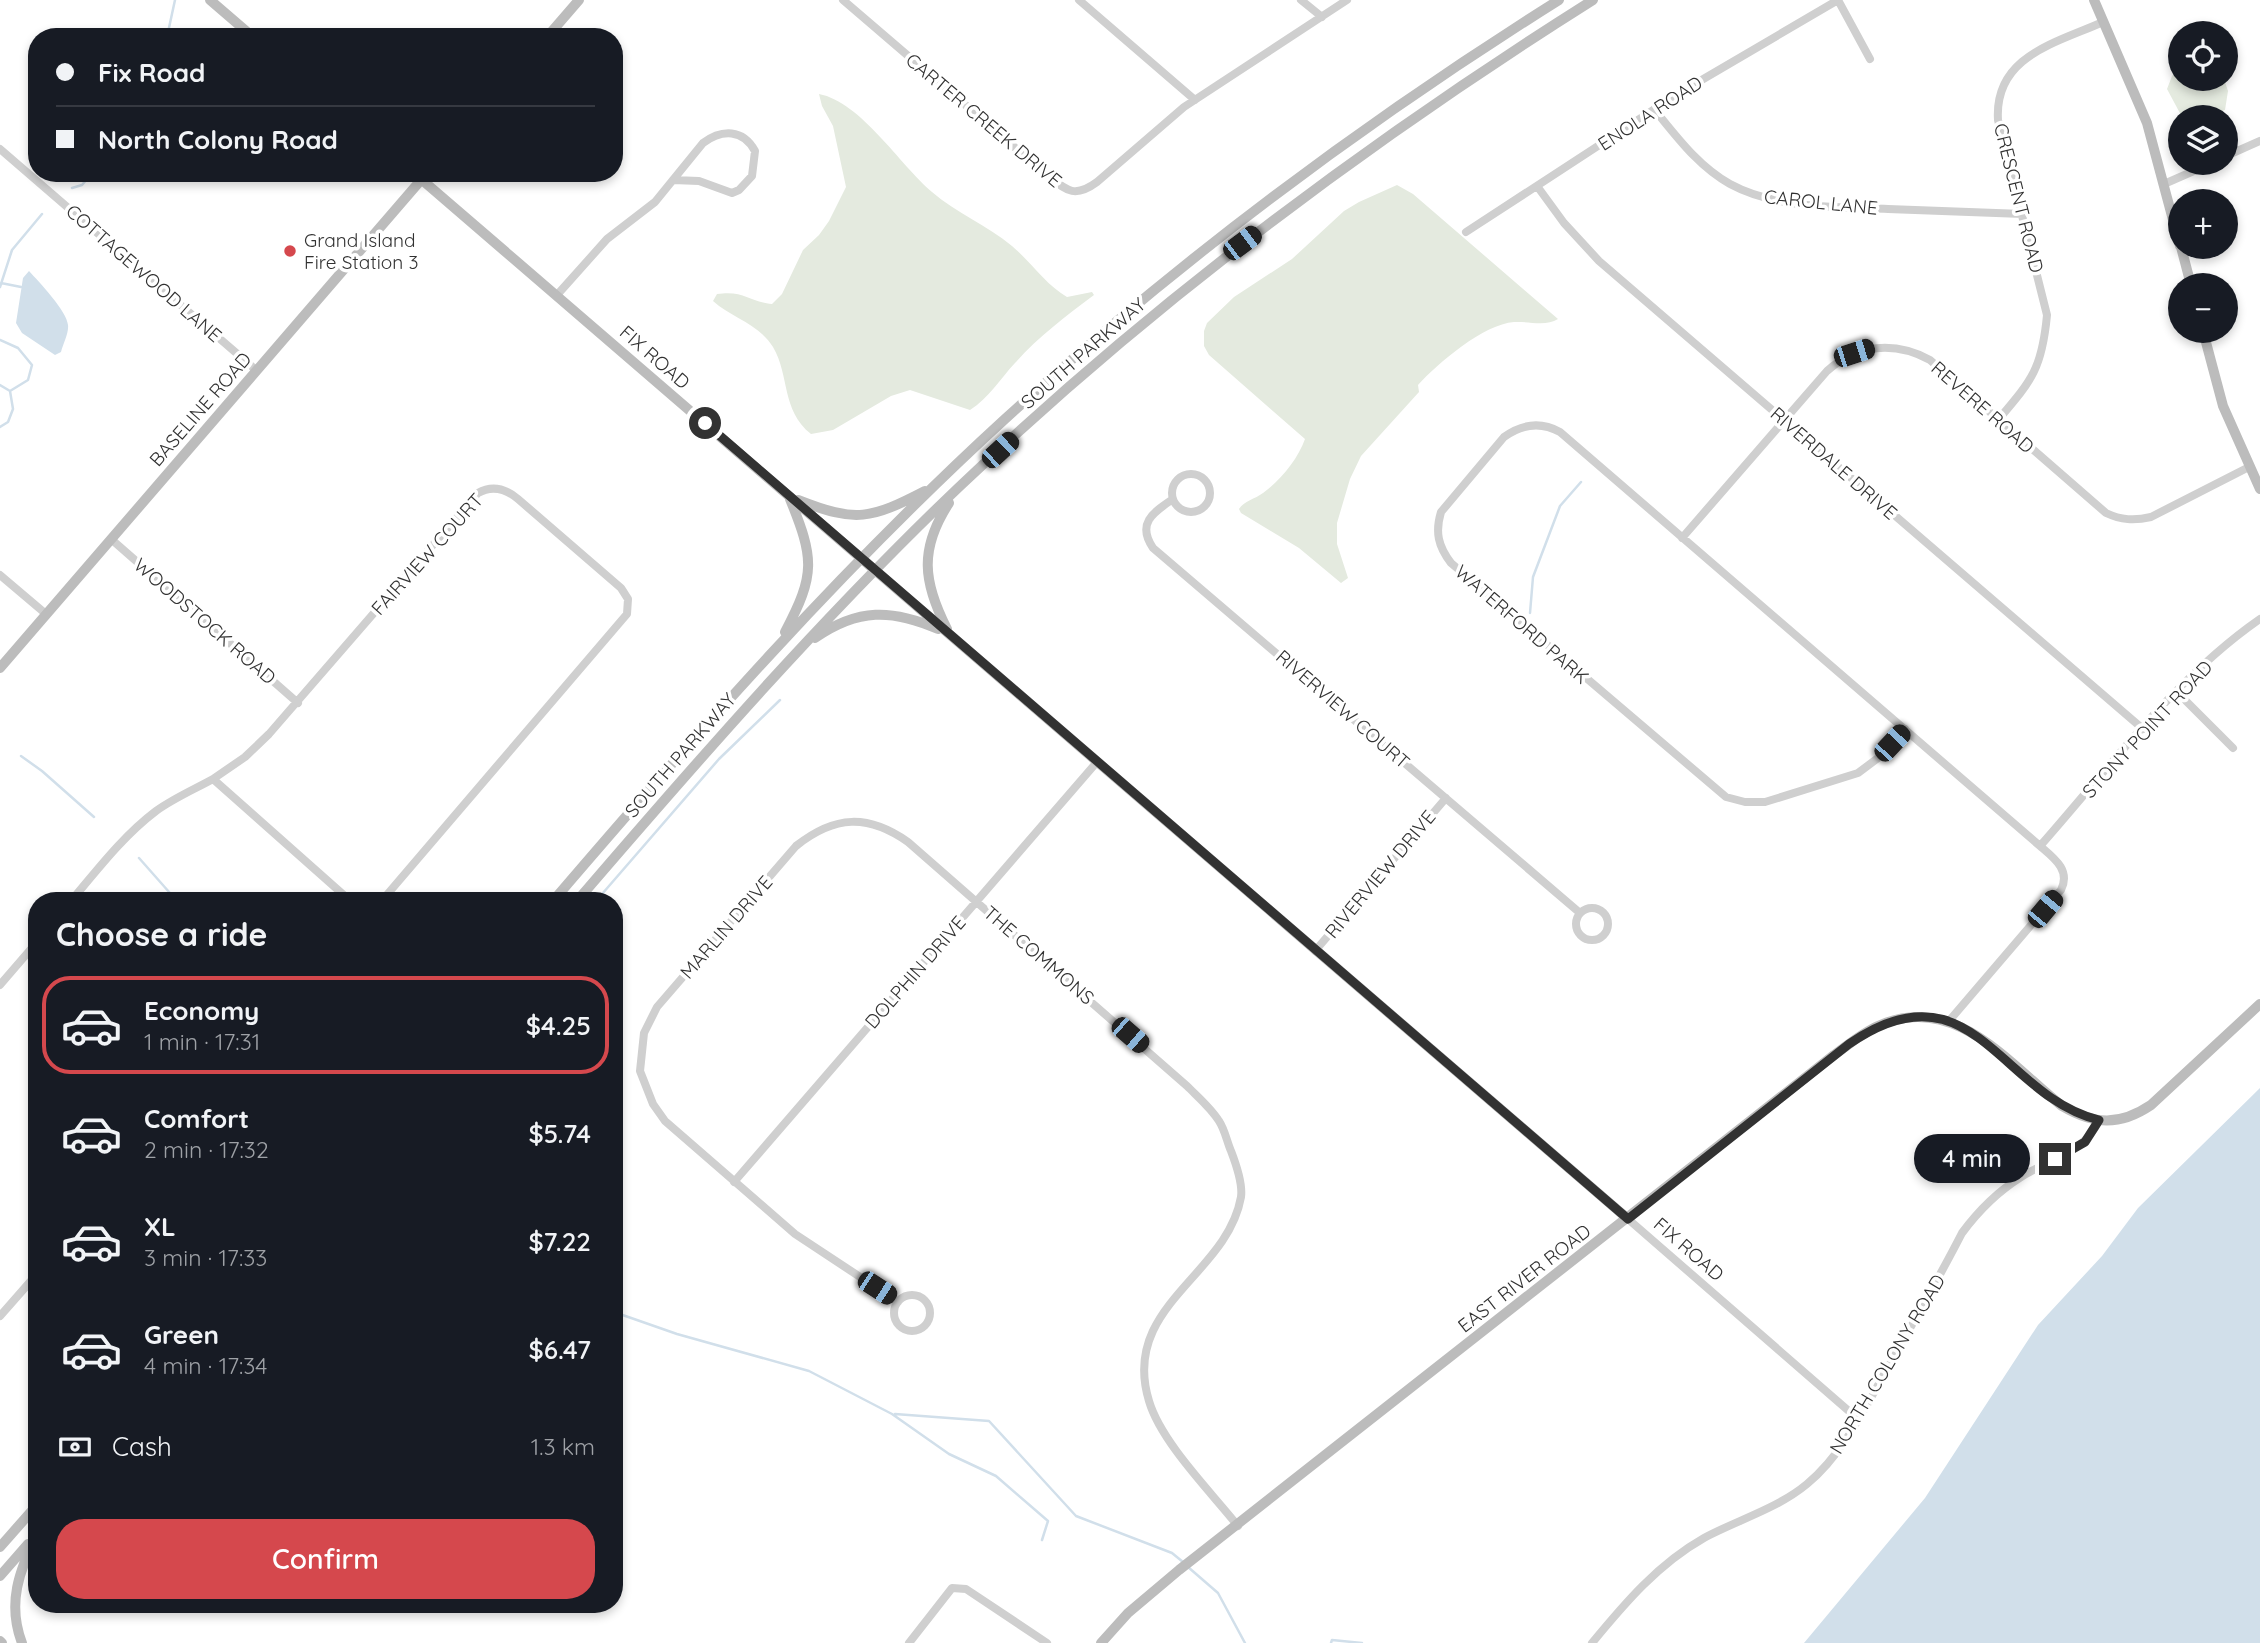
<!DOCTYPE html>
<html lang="en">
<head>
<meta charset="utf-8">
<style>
  body { margin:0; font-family:Quicksand,sans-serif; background:#242831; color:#f1f3f6; height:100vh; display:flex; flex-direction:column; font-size:26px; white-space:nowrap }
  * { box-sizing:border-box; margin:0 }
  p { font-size:23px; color:#9ea1a6 }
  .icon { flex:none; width:38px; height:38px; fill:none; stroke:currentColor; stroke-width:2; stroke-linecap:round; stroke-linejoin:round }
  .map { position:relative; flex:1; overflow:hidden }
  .panel { position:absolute; left:28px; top:892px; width:595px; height:721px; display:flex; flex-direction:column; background:#171b24; border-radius:28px; box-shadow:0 4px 10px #0003 }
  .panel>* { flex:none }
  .banner { position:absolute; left:28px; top:28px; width:595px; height:154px; border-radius:28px; box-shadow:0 4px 10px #0003; display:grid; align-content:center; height:154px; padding:0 28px; background:#171b24 }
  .buttons { position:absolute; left:2168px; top:21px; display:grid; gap:14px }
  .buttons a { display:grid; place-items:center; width:70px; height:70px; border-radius:50%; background:#171b24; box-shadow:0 4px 10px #0003; font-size:35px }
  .end { position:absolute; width:32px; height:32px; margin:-16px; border:9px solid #323232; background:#fff; box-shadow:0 0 0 4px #fff }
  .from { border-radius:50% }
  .bubble { position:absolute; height:49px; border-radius:24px; background:#171b24; box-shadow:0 4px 10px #0003; font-size:23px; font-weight:600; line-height:49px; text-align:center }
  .car { position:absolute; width:21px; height:42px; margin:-21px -10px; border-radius:9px; box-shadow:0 0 5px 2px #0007; background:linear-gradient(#222 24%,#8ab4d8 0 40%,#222 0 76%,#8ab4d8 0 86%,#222 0) }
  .banner b { display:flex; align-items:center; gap:24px; height:66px; font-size:26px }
  .banner b+b { border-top:2px solid #363941 }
  .banner i { width:18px; height:18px; background:#f1f3f6 }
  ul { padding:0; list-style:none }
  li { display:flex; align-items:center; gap:21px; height:98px; margin:0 14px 10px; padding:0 14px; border:4px solid transparent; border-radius:28px }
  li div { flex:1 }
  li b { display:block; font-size:26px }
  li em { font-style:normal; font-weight:600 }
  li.active { border-color:#d5484d }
  li>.icon { width:63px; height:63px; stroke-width:1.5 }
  h2 { padding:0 28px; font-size:32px; line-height:84px }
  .pay { display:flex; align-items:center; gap:18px; height:77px; padding:0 28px; font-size:26px }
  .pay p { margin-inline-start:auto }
  .cta { display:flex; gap:14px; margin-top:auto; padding:14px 28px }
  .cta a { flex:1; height:80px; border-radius:28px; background:#d5484d; color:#fff; font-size:28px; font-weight:600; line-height:80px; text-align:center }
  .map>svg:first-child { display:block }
</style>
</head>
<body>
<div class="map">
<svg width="2260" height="1643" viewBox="0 0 2260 1643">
  <rect width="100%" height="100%" fill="#fff"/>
  <path fill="#e4eadf" d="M2180 67V79H2224L2228 91 2225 110 2203 117H2182L2167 89 2172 76Z
    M819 94C861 102 900 165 932 192 956 213 987 225 1012 246 1031 262 1046 285 1067 297L1092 292 1094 295C1066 316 1038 337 1015 363 1000 379 989 398 970 410L910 390 891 396 833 430 811 434C781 410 790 376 773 347 759 324 732 318 713 301L717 294C745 290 749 302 772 304L782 294 803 250 819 235 829 221 846 187 833 126 822 106Z
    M1397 185 1413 194 1558 319C1546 327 1528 321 1514 322 1484 324 1438 363 1418 385L1419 392 1361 456 1350 479 1337 523V544L1348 578 1341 583 1299 548 1241 513 1239 509C1244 501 1255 499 1263 493 1280 481 1298 459 1305 439L1209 355 1204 346V331L1207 323 1234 297 1292 259 1344 211 1359 202Z"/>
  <path fill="#d1dfea" d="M29 271C39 282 67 311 68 325 69 333 63 344 61 352L55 355 22 333 16 323 23 278Z
    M2260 1088V1643H1804L1925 1498 2038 1325 2102 1256 2138 1208Z"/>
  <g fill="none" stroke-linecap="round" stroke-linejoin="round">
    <path stroke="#d1dfea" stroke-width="2.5" d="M167 37 175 0
      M72 188 82 185 92 173
      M1 283 21 287
      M0 287 12 250 42 214
      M0 340 18 348 32 365 28 380 10 391 13 409 8 422 0 427
      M0 385 10 391
      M1530 613 1533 577 1560 506 1581 482
      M21 756 42 771 94 817
      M139 858 177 901
      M596 901 719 759 780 700
      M614 1312 677 1334 809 1371 892 1414 949 1454 996 1476 1048 1521 1042 1540
      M895 1414 989 1421 1076 1516 1172 1553 1183 1562
      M1188 1567 1218 1593 1245 1643
      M1331 1643 1332 1640 1362 1643"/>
    <path stroke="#cfcfcf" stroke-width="8" d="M843 0 1047 175C1066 190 1074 199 1097 182L1184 107 1347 0
      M1079 0 1195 100
      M1301 0 1322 17
      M1838 0 1870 59
      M1654 109C1677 137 1698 166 1730 184 1776 209 1837 207 1888 209 1933 211 1978 212 2023 214
      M0 149 256 370
      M2226 156 2260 141
      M2164 184 2212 163
      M1537 186 1564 223 1599 261 2143 729
      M1466 232 1676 95 1838 0
      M557 295 607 239 655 202 703 143C722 129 743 129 755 151L752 176 739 190 732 193 699 181 673 180
      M1998 420C2032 380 2042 369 2047 315L1998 120C1994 56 2056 43 2103 22
      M1172 493a19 19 0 1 1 38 0a19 19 0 1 1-38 0Z
      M1173 499C1154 512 1136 523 1153 548L1580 913
      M1682 538 1827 371C1857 344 1895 341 1930 360L2106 513C2121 520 2134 521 2151 517L2249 467
      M111 539 298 703
      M0 575 46 614
      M2177 692 2233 748
      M1905 729 1878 758 1858 773 1765 802H1745L1726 797 1451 563C1438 546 1435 532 1441 512L1504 437C1522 424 1540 421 1560 432L2040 846C2054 858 2071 870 2061 890L1949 1021
      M2040 846C2108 769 2176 677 2260 619
      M71 901C98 869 123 836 156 811 174 798 195 789 213 779
      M356 901 346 897 213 779 245 757 269 734 478 493C492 485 506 489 518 499L621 588 628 599 627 614 385 897 379 901
      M1576 924a16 16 0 1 1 32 0a16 16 0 1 1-32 0Z
      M1315 951 1446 798
      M0 985 37 942
      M734 1182 1097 762
      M1628 1219 1858 1419
      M894 1313a18 18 0 1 1 36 0a18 18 0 1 1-36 0Z
      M898 1302 795 1234 665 1121 653 1104 640 1071 644 1033 657 1007 796 846C835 815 868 814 908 842L1187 1086C1198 1097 1211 1108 1219 1121 1225 1130 1227 1142 1231 1151 1236 1164 1243 1183 1241 1197 1227 1276 1120 1306 1149 1401 1161 1442 1211 1492 1238 1526
      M0 1316 37 1274
      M909 1643 952 1588 966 1589 1047 1643
      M1592 1643C1625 1603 1658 1564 1704 1538 1737 1520 1777 1509 1807 1484 1843 1454 1865 1408 1888 1367 1913 1323 1939 1278 1962 1233 1979 1210 1997 1192 2021 1177 2048 1160 2086 1152 2099 1120"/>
    <path stroke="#bcbcbc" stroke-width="10" d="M210 0 253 37
      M2094 0 2147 123 2180 246
      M547 37 579 0
      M414 173 1628 1219
      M2181 247 2191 285
      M2203 331 2223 406 2260 489
      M798 500C856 523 871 519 925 491
      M947 629C923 582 919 549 949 503
      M785 632C816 574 814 558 790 499
      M815 638C858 608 892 609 938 629
      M0 668 427 173
      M553 901C696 734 842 568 1005 419 1176 263 1363 123 1559 0
      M577 901C699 759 822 618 958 488 1152 303 1366 143 1593 0
      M0 1547 37 1505
      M0 1576 28 1544
      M0 1641 2 1643
      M22 1643C7 1604 19 1570 37 1535
      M1101 1643 1128 1613 1179 1570 1834 1055C1848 1045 1862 1033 1878 1026 1954 991 2009 1064 2062 1106 2094 1125 2120 1126 2151 1105L2260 1004"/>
  </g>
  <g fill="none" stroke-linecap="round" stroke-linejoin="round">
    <path stroke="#323232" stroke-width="9" d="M705 423 1628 1219 1849 1044C1972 959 2000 1096 2099 1120L2085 1142 2055 1159"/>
  </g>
  <circle fill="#d5484d" stroke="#fff" stroke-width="2.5" cx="290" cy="251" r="7"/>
  <g text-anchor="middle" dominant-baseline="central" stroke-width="7" stroke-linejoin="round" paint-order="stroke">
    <g font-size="19" fill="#323232" stroke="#fff">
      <text transform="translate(1650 113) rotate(-33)">ENOLA ROAD</text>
      <text transform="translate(984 120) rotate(40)">CARTER CREEK DRIVE</text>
      <text transform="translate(2019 198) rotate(76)">CRESCENT ROAD</text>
      <text transform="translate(1821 202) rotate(6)">CAROL LANE</text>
      <text transform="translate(144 273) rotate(41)">COTTAGEWOOD LANE</text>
      <text transform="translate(1083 353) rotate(-41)">SOUTH PARKWAY</text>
      <text transform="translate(655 357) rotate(41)">FIX ROAD</text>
      <text transform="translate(1983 407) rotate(41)">REVERE ROAD</text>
      <text transform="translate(200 409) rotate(-49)">BASELINE ROAD</text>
      <text transform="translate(1834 463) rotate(41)">RIVERDALE DRIVE</text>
      <text transform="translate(427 554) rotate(-48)">FAIRVIEW COURT</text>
      <text transform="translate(205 621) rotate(41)">WOODSTOCK ROAD</text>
      <text transform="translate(1522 624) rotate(41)">WATERFORD PARK</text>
      <text transform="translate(1343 709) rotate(41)">RIVERVIEW COURT</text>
      <text transform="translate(2147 729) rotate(-47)">STONY POINT ROAD</text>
      <text transform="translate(680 755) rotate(-49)">SOUTH PARKWAY</text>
      <text transform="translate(1380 874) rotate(-50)">RIVERVIEW DRIVE</text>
      <text transform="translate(726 927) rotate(-49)">MARLIN DRIVE</text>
      <text transform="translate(1039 955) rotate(41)">THE COMMONS</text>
      <text transform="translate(915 972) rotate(-49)">DOLPHIN DRIVE</text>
      <text transform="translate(1689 1249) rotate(41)">FIX ROAD</text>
      <text transform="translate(1524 1278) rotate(-38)">EAST RIVER ROAD</text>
      <text transform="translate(1887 1364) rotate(-59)">NORTH COLONY ROAD</text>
    </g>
    <g font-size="19" fill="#323232" stroke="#fff" text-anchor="start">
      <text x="304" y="240">Grand Island<tspan x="304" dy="22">Fire Station 3</tspan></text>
    </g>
  </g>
</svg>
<div class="buttons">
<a><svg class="icon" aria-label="locate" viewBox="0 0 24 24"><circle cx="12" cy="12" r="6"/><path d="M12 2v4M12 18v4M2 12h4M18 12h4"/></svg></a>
<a><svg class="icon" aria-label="layers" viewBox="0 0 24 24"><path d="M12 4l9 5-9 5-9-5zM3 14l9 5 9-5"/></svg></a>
<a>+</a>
<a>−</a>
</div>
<i class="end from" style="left:705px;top:423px"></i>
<i class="end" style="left:2055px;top:1159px"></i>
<div class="bubble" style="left:1914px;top:1134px;width:116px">4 min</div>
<i class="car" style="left:1242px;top:243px;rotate:53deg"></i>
<i class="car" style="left:1854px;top:353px;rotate:72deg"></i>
<i class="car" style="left:1000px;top:450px;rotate:47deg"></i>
<i class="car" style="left:1892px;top:743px;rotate:43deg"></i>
<i class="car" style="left:2045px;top:909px;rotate:40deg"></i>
<i class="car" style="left:1130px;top:1035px;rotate:131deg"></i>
<i class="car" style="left:877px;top:1288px;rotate:123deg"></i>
<div class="banner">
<b><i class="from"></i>Fix Road</b>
<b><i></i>North Colony Road</b>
</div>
<section class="panel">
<h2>Choose a ride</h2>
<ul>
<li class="active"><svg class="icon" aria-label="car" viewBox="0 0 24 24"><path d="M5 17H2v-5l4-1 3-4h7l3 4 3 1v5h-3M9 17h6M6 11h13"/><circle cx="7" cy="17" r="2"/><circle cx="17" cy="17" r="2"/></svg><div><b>Economy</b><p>1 min · 17:31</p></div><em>$4.25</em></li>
<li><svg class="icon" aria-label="car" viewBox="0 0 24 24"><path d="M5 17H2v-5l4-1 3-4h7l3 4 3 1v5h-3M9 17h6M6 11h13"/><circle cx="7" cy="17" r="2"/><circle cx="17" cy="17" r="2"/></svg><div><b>Comfort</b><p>2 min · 17:32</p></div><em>$5.74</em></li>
<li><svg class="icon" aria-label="car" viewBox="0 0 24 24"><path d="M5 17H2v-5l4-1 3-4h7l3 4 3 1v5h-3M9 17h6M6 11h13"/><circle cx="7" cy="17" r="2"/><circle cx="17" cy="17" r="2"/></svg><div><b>XL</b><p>3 min · 17:33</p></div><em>$7.22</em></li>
<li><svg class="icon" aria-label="car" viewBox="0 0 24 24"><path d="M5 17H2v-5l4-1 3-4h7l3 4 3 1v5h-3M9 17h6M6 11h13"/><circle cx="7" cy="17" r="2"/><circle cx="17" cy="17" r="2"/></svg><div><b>Green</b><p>4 min · 17:34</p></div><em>$6.47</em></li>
</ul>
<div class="pay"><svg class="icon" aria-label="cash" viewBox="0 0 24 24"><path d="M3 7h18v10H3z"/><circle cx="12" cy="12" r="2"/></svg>Cash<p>1.3 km</p></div>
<div class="cta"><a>Confirm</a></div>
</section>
</div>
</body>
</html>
